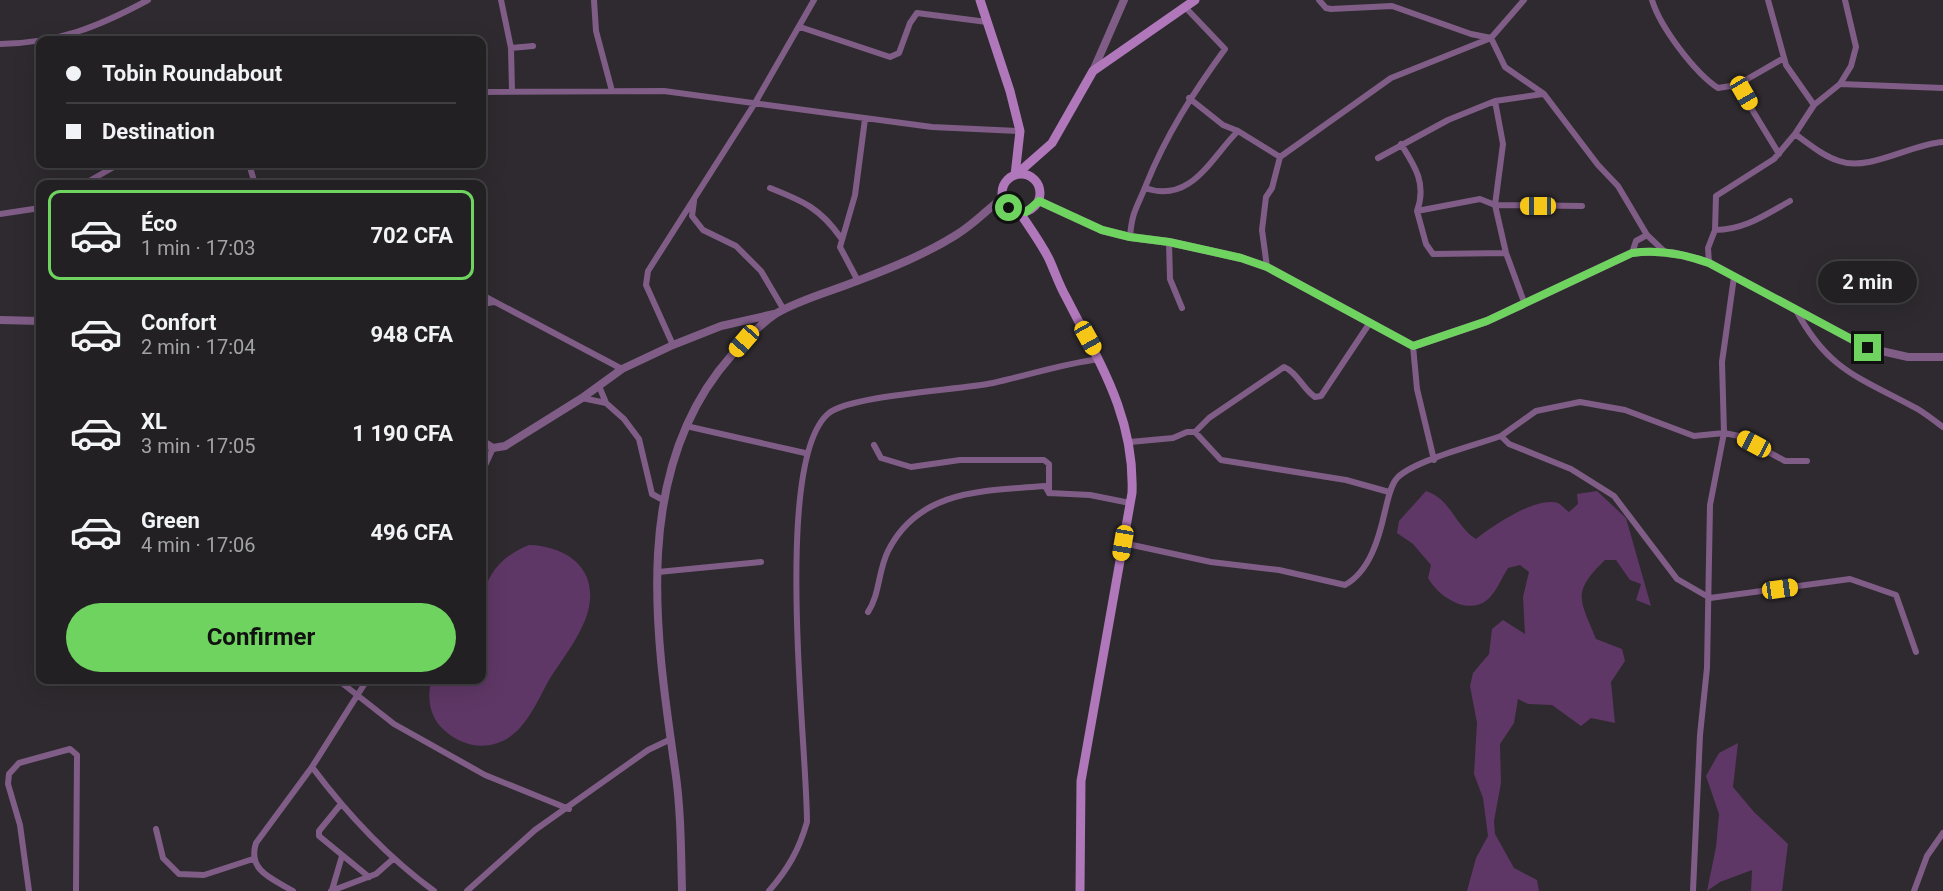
<!DOCTYPE html>
<html lang="fr">
<head>
<meta charset="utf-8">
<style>
  body { margin:0; font-family:Roboto,sans-serif; background:#2e2d30; color:#f1f3f6; height:100vh; display:flex; flex-direction:column; font-size:22px; white-space:nowrap }
  * { box-sizing:border-box; margin:0 }
  p { font-size:20px; color:#a2a3a6 }
  .icon { flex:none; width:33px; height:33px; fill:none; stroke:currentColor; stroke-width:2; stroke-linecap:round; stroke-linejoin:round }
  .map { position:relative; flex:1; overflow:hidden }
  .drawer { position:absolute; left:36px; top:180px; width:450px; height:504px; display:flex; flex-direction:column; background:#222023; border-radius:12px; box-shadow:0 6px 24px #0002,0 0 0 2px #3f3e41 }
  .drawer>* { flex:none }
  .top-card { position:absolute; left:36px; top:36px; width:450px; height:132px; border-radius:12px; box-shadow:0 6px 24px #0002,0 0 0 2px #3f3e41; display:grid; align-content:center; height:132px; padding:0 30px; background:#222023 }
  .end { position:absolute; width:27px; height:27px; margin:-14px; border:8px solid #6fd35f; background:#111; box-shadow:0 0 0 3px #111 }
  .from { border-radius:50% }
  .bubble { position:absolute; height:42px; border-radius:21px; background:#222023; box-shadow:0 6px 24px #0002,0 0 0 2px #3f3e41; font-size:20px; font-weight:700; line-height:42px; text-align:center }
  .car { position:absolute; width:18px; height:36px; margin:-18px -9px; border-radius:8px; box-shadow:0 0 4px 2px #0007; background:linear-gradient(#f5c518 24%,#345 0 40%,#f5c518 0 76%,#345 0 86%,#f5c518 0) }
  .top-card b { display:flex; align-items:center; gap:21px; height:57px; font-size:22px }
  .top-card b+b { border-top:2px solid #3f3e41 }
  .top-card i { width:15px; height:15px; background:#f1f3f6 }
  ul { padding:10px 0 0; list-style:none }
  li { display:flex; align-items:center; gap:18px; height:90px; margin:0 12px 9px; padding:0 18px; border:3px solid transparent; border-radius:12px }
  li div { flex:1 }
  li b { display:block; font-size:22px }
  li em { font-style:normal; font-weight:700 }
  li.on { border-color:#6fd35f }
  li>.icon { width:54px; height:54px; stroke-width:1.5 }
  .cta { display:flex; gap:12px; margin-top:auto; padding:12px 30px }
  .cta a { flex:1; height:69px; border-radius:36px; background:#6fd35f; color:#111; font-size:24px; font-weight:700; line-height:69px; text-align:center }
  .map>svg:first-child { display:block }
</style>
</head>
<body>
<div class="map">
<svg width="1943" height="891" viewBox="0 0 1943 891">
  <rect width="100%" height="100%" fill="#2e2a2f"/>
  <path fill="#5f3766" d="M1426 491C1451 499 1455 526 1476 539 1492 526 1536 496 1558 503 1562 505 1566 510 1569 512L1578 504 1577 494 1597 491 1626 518 1651 606 1636 600 1641 584 1630 580 1616 560H1605C1571 593 1580 599 1596 639L1622 649 1625 661 1611 682 1615 723 1591 718 1581 726 1552 705 1528 704 1518 699 1514 723 1500 744 1501 783 1494 821 1495 834 1514 868 1537 880 1539 891H1467L1476 858 1488 836 1483 798 1474 774 1477 723 1470 686 1473 673 1489 654 1492 629 1503 620 1525 634 1523 597 1529 572 1520 565 1508 568C1502 577 1496 593 1487 600 1467 616 1438 596 1428 578L1431 565 1413 544 1397 533 1399 521Z
    M529 545C565 546 597 567 589 607 584 632 563 658 549 680 539 698 528 724 511 736 489 752 462 747 444 730 430 718 426 697 432 680H482C482 624 467 570 529 545Z
    M1738 743 1733 787 1754 812 1788 844 1782 891H1751L1752 870 1720 882 1707 891 1716 847 1719 814 1706 776 1719 753Z"/>
  <g fill="none" stroke-linecap="round" stroke-linejoin="round">
    <path stroke="#805d87" stroke-width="6" d="M501 0 511 48
      M594 0 596 31 612 91
      M1319 0 1326 8 1331 9 1392 6 1471 34 1491 38 1505 67 1544 94 1598 165 1618 186 1647 235 1666 253
      M1652 0C1660 27 1695 73 1718 88L1737 85 1784 58
      M1768 0 1786 65 1814 105
      M800 27 890 57 899 53 910 23 917 13 987 22
      M0 44C58 43 98 27 148 0
      M1840 84 1943 88
      M1737 85 1779 154
      M512 91 511 48 533 46
      M482 92 664 91 932 127 1020 131
      M1189 98 1223 125 1238 131 1280 157
      M1495 101 1503 144 1495 205 1582 206
      M1795 134C1809 144 1823 156 1839 161 1869 172 1911 144 1943 142
      M1401 144C1415 166 1427 184 1417 211L1480 199 1495 205 1506 253 1524 302
      M1378 158 1448 120 1495 101 1543 94
      M249 164 255 184
      M84 184 119 164
      M770 188C803 201 820 208 841 238
      M1145 188C1191 204 1210 159 1238 131
      M694 201 692 216 703 230 736 246 761 271 784 310
      M1417 211 1426 244 1433 254 1506 253
      M0 214 40 208
      M1715 230C1744 230 1765 215 1790 201
      M1130 237C1132 211 1137 208 1146 185 1166 135 1193 93 1225 49L1185 7
      M1169 242 1170 279 1182 308
      M1632 253 1636 241 1647 235
      M1709 263 1708 248 1715 230 1716 196 1774 159 1795 134 1814 105 1840 84 1851 66 1856 47 1845 0
      M1267 267 1262 230 1266 197 1272 188 1280 157 1391 78 1491 38 1524 0
      M858 281 840 247 855 195 865 119
      M482 295 622 369
      M482 304 494 302
      M1796 310C1827 369 1858 377 1912 406 1923 411 1933 420 1943 427
      M673 345 646 285 648 271 755 103 814 0
      M1413 346 1417 389 1434 460
      M599 386 606 403 624 419 639 439 652 494 663 500
      M582 398 606 403
      M686 426 805 453
      M1195 432 1221 460 1346 480 1389 492
      M1501 436 1536 411 1580 402 1625 410 1694 436 1724 433 1739 436 1785 461H1807
      M1130 442 1173 438 1187 432H1195L1209 418 1284 367C1297 372 1303 389 1315 397L1321 396 1369 324
      M874 445 881 458 911 467 960 460H1044L1049 464V490
      M482 472 493 448
      M1049 493 1090 495 1130 503
      M1123 543 1211 562 1279 570 1345 585C1370 571 1379 538 1385 511 1388 500 1390 485 1398 477 1416 460 1476 445 1501 436L1509 444 1571 469 1614 496 1677 579 1710 598 1850 579 1896 595 1916 652
      M658 572 761 562
      M868 612C880 594 878 571 888 551 919 489 984 491 1045 486L1049 493
      M338 680 394 724 485 775 569 809
      M312 767C348 815 386 856 434 891
      M341 804 319 831V836L369 877
      M156 829 163 858 179 874 204 875 253 859
      M332 890 342 856
      M29 891 20 825 8 784 9 774 19 763 70 749 77 755 76 891
      M293 891C273 879 247 871 256 843L312 767 367 680
      M331 891 376 874 393 859
      M467 891 535 830 648 750 669 740
      M769 891C788 869 799 850 807 822 807 745 772 459 829 413 851 395 959 390 993 383 1029 375 1062 364 1099 359
      M1693 891 1700 735 1707 668 1710 505 1724 433 1722 362 1734 277
      M1914 891 1927 856 1943 833"/>
    <path stroke="#805d87" stroke-width="8" d="M1093 71 1124 0
      M1039 201 1102 230 1130 237 1169 242 1241 258 1267 267 1413 346 1487 321 1632 253C1659 249 1684 254 1709 263L1868 348 1908 357H1943
      M0 320 40 321
      M482 441 493 448 505 446 582 398 622 369 673 345 721 326 774 314
      M682 891C681 850 681 809 675 769 655 632 631 469 731 356 745 341 760 324 777 313 801 299 832 291 857 281 891 268 926 254 956 235 973 225 987 210 1002 198"/>
    <path stroke="#b077bb" stroke-width="9" d="M980 0 1010 91 1020 131 1015 175
      M1002 193a19 19 0 1 1 38 0a19 19 0 1 1-38 0Z
      M1017 174 1052 143 1093 71 1195 0
      M1020 213C1030 228 1041 243 1049 259 1055 272 1059 285 1066 297 1099 362 1135 417 1132 493L1081 781 1080 891"/>
  </g>
  <g fill="none" stroke-linecap="round" stroke-linejoin="round">
    <path stroke="#6fd35f" stroke-width="8" d="M1009 208 1026 212 1039 201 1102 230 1130 237 1169 242 1241 258 1267 267 1413 346 1487 321 1632 253C1659 249 1684 254 1709 263L1868 348"/>
  </g>
</svg>
<i class="end from" style="left:1009px;top:208px"></i>
<i class="end" style="left:1868px;top:348px"></i>
<div class="bubble" style="left:1818px;top:261px;width:99px">2 min</div>
<i class="car" style="left:1744px;top:93px;rotate:150deg"></i>
<i class="car" style="left:1538px;top:206px;rotate:270deg"></i>
<i class="car" style="left:1088px;top:338px;rotate:151deg"></i>
<i class="car" style="left:744px;top:341px;rotate:221deg"></i>
<i class="car" style="left:1754px;top:444px;rotate:298deg"></i>
<i class="car" style="left:1123px;top:543px;rotate:190deg"></i>
<i class="car" style="left:1780px;top:589px;rotate:82deg"></i>
<div class="top-card">
<b><i class="from"></i>Tobin Roundabout</b>
<b><i></i>Destination</b>
</div>
<section class="drawer">
<ul>
<li class="on"><svg class="icon" aria-label="car" viewBox="0 0 24 24"><path d="M5 17H2v-5l4-1 3-4h7l3 4 3 1v5h-3M9 17h6M6 11h13"/><circle cx="7" cy="17" r="2"/><circle cx="17" cy="17" r="2"/></svg><div><b>Éco</b><p>1 min · 17:03</p></div><em>702 CFA</em></li>
<li><svg class="icon" aria-label="car" viewBox="0 0 24 24"><path d="M5 17H2v-5l4-1 3-4h7l3 4 3 1v5h-3M9 17h6M6 11h13"/><circle cx="7" cy="17" r="2"/><circle cx="17" cy="17" r="2"/></svg><div><b>Confort</b><p>2 min · 17:04</p></div><em>948 CFA</em></li>
<li><svg class="icon" aria-label="car" viewBox="0 0 24 24"><path d="M5 17H2v-5l4-1 3-4h7l3 4 3 1v5h-3M9 17h6M6 11h13"/><circle cx="7" cy="17" r="2"/><circle cx="17" cy="17" r="2"/></svg><div><b>XL</b><p>3 min · 17:05</p></div><em>1 190 CFA</em></li>
<li><svg class="icon" aria-label="car" viewBox="0 0 24 24"><path d="M5 17H2v-5l4-1 3-4h7l3 4 3 1v5h-3M9 17h6M6 11h13"/><circle cx="7" cy="17" r="2"/><circle cx="17" cy="17" r="2"/></svg><div><b>Green</b><p>4 min · 17:06</p></div><em>496 CFA</em></li>
</ul>
<div class="cta"><a>Confirmer</a></div>
</section>
</div>
</body>
</html>
